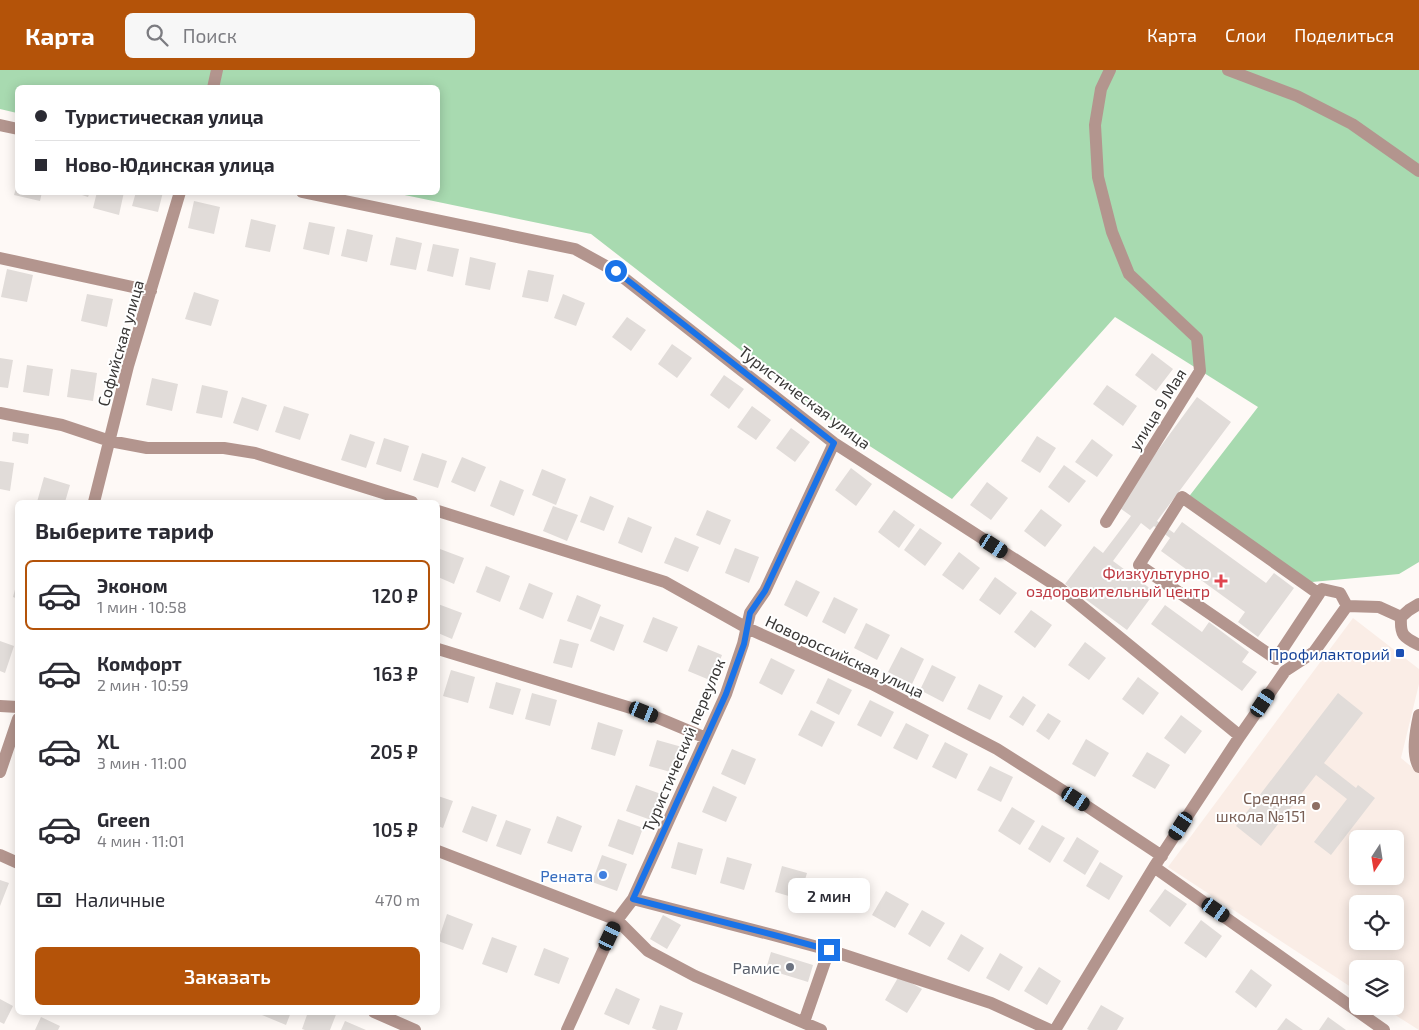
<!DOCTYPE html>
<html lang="ru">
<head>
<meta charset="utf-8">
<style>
  body { margin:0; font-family:"Exo 2",sans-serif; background:#f7f7f7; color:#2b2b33; height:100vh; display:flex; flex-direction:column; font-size:19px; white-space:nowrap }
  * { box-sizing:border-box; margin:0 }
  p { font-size:16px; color:#7c7c81 }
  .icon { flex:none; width:28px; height:28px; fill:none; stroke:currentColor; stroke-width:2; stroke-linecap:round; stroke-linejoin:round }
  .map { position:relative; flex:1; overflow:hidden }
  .sheet { position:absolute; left:15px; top:430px; width:425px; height:515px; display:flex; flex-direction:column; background:#fff; border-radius:8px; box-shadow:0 2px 12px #0003 }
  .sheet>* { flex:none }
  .guide { position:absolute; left:15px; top:15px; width:425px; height:110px; border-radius:8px; box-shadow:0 2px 12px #0003; display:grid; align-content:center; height:110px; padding:0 20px; background:#fff }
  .needle { width:32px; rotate:192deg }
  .fabs { position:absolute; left:1349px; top:760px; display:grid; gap:10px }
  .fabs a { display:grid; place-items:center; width:55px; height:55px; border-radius:8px; background:#fff; box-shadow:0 2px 12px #0003; font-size:25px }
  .end { position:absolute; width:22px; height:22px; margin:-11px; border:6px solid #1a73e8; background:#fff; box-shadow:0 0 0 2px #fff }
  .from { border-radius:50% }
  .bubble { position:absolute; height:35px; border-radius:8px; background:#fff; box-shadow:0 2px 12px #0003; font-size:16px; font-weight:600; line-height:35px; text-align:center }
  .car { position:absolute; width:15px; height:30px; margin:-15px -8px; border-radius:6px; box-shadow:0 0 4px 1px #0007; background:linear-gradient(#222 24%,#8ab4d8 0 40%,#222 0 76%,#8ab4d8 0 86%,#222 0) }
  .guide b { display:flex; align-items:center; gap:18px; height:48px; font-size:19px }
  .guide b+b { border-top:1px solid #e1e1e2 }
  .guide i { width:12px; height:12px; background:#2b2b33 }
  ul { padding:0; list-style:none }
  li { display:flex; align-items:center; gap:15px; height:70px; margin:0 10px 8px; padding:0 10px; border:2px solid transparent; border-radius:8px }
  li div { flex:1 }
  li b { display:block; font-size:19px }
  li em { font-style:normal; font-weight:600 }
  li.active { border-color:#b45309 }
  li>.icon { width:45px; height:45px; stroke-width:1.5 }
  h2 { padding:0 20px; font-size:22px; line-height:60px }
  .pay { display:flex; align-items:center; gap:12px; height:55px; padding:0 20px; font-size:19px }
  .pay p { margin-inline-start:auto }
  .button { display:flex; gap:10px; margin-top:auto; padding:10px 20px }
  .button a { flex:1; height:58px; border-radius:8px; background:#b45309; color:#fff; font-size:20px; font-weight:600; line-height:58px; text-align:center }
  header { display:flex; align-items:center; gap:30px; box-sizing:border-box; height:70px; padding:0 25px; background:#b45309; color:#fff }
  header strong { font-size:24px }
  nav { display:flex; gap:28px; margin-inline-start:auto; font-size:18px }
  .search { width:350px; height:45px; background:#f7f7f7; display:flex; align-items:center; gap:12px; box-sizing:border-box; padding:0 18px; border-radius:8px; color:#7c7c81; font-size:19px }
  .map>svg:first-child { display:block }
</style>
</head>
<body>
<header>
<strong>Карта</strong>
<div class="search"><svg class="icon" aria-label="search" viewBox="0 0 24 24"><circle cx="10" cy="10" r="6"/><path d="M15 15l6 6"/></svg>Поиск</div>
<nav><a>Карта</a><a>Слои</a><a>Поделиться</a></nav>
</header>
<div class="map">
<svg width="1419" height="960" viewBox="0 0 1419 960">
  <rect width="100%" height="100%" fill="#fef9f6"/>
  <path fill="#faede6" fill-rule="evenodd" d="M1353 548 1419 599V614L1401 688 1419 703V960L1381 936H1395V899H1358L1357 921 1168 797ZM1358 769H1395V806H1358ZM1358 834H1395V871H1358Z"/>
  <path fill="#a8dab0" d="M0 0H1419V492L1399 504 1301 513 1184 433 1258 337 1115 247 952 429 837 355 591 164 395 123 438 122V18H18L17 43 0 39Z"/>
  <path fill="#e1dcd9" d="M17 115 18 122H42L40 131 14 125Z
    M73 122H90L88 127Z
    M97 122H124L119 145 93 138Z
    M136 122H163L158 142 132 136Z
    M194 131 220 137 214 164 188 158Z
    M251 149 276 155 270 182 245 177Z
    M309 152 335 157 329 185 303 179Z
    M347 159 373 165 367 192 341 186Z
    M396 167 422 173 416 200 390 195Z
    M433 174 459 179 453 207 427 201Z
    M470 187 496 193 490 220 465 215Z
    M7 199 33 205 27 232 1 227Z
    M528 200 554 205 548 232 522 227Z
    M194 222 219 230 211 256 185 249Z
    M87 224 113 229 107 257 81 251Z
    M563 224 585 233 576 256 554 248Z
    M627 247 646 260 631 281 612 267Z
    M672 274 692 288 677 308 658 294Z
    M1152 283 1173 299 1156 321 1135 305Z
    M0 288 13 290 8 318 0 317Z
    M27 295 53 299 49 326 23 322Z
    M71 299 97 303 93 331 67 327Z
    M724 305 744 319 729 339 710 325Z
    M152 308 178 314 172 341 146 335Z
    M202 315 228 321 222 348 196 343Z
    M1107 315 1137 336 1123 356 1093 334Z
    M242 327 267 335 258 361 233 353Z
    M1197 327 1231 352 1157 451 1174 463 1182 452 1266 513 1274 503 1294 518 1258 567 1238 552 1245 542 1161 481 1170 468 1154 456 1150 460 1141 453 1113 491 1155 522 1127 560 1065 514 1094 476 1103 483 1131 446 1117 436Z
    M284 336 309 344 300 370 275 362Z
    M752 336 771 350 756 370 737 357Z
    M791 358 810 372 795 392 776 378Z
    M13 362 29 364 28 374 12 371Z
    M350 364 375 372 366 398 341 390Z
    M1037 366 1056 378 1040 403 1021 391Z
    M384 368 409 376 401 402 376 394Z
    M1092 369 1113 385 1097 407 1075 392Z
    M422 383 447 391 438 418 413 410Z
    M462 387 486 397 475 422 451 412Z
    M0 391 14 393 10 421 0 419Z
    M1064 395 1086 411 1069 433 1048 417Z
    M851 398 872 414 856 436 835 420Z
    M542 399 566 409 556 435 532 425Z
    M44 407 70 415 65 432H37Z
    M500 410 524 420 514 446 490 436Z
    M987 412 1008 428 991 450 970 435Z
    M590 426 614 436 604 461 580 452Z
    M553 436 578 445 567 471 543 461Z
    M1041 439 1062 455 1045 477 1024 461Z
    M707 440 731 450 720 475 696 465Z
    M894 440 915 455 899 478 878 462Z
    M628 447 652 457 642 483 618 473Z
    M920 458 942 473 925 496 904 480Z
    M675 467 699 477 688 502 664 493Z
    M735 478 759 487 749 513 725 503Z
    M440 479 464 488 454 514 438 507V484Z
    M959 482 980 498 963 520 942 505Z
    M486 496 510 506 500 532 476 522Z
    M995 507 1017 523 1000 545 979 530Z
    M796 510 820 522 807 547 784 535Z
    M17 512H18V529L13 527Z
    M529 513 553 523 543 549 519 539Z
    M577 525 601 535 591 560 567 551Z
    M834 527 858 539 845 564 822 552Z
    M438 534 462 543 452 569 438 563Z
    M1165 535 1202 562 1209 552 1249 582 1242 592 1257 602 1242 621 1151 554Z
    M1031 540 1052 555 1035 578 1014 562Z
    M600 546 624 555 614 581 590 571Z
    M653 547 678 557 667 582 643 572Z
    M866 553 890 565 877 590 854 578Z
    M560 569 579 574 572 598 553 593Z
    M0 571 14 576 5 603 0 601Z
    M1085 572 1106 588 1089 610 1068 595Z
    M698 575 722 585 712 611 688 601Z
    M901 577 924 589 912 614 888 602Z
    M771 588 795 600 782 625 759 613Z
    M932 595 956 607 943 632 920 620Z
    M451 600 475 607 468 633 443 626Z
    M1138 607 1159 623 1143 645 1122 629Z
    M828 608 852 620 839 645 816 633Z
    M496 612 521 619 513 645 489 638Z
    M979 614 1003 626 990 650 967 639Z
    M532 623 557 630 550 656 525 649Z
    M1338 623 1363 643 1324 693 1356 718 1358 715 1375 728 1331 785 1314 772 1347 729 1316 705 1261 776 1236 756Z
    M1023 626 1036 635 1023 656 1009 647Z
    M870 630 894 642 881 667 857 655Z
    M811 640 835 652 822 677 798 665Z
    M1048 643 1061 651 1049 670 1036 661Z
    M1181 645 1202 661 1185 684 1164 668Z
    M598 652 623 660 615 686 591 679Z
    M906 653 929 665 917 690 893 678Z
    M1086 669 1109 683 1095 707 1072 694Z
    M657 670 682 677 674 703 649 696Z
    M945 672 968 684 956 709 932 697Z
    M732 679 756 689 745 715 721 704Z
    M1147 682 1170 695 1155 719 1132 706Z
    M990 696 1013 707 1001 732 977 720Z
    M636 715 661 724 651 750 626 741Z
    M713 716 737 727 726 752 702 742Z
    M438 726 453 731 443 758 438 756Z
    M472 736 497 745 487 772 462 762Z
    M1012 737 1035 751 1020 775 998 761Z
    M557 746 582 756 572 782 547 773Z
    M618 749 643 758 633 785 608 776Z
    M506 750 531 759 521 785 496 776Z
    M1042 755 1065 768 1050 793 1028 779Z
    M1077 767 1099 781 1085 805 1063 791Z
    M678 772 703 779 696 805 671 798Z
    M602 785 627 794 617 821 592 812Z
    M727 787 752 794 744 820 720 813Z
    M1100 792 1123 806 1109 830 1086 816Z
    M782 796 807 803 799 829 775 822Z
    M830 809 855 816 847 842 823 835Z
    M0 810 9 813 0 836Z
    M1165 819 1187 834 1170 857 1149 841Z
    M886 821 909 834 895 858 872 845Z
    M922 840 945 853 930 877 908 864Z
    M447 844 473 854 463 880 438 871Z
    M663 845 681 855 667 879 650 869Z
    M1201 850 1222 866 1206 888 1184 873Z
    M961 864 984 878 969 902 947 889Z
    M492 867 517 876 507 903 482 894Z
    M544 878 569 888 559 914 534 905Z
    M771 882 813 895 808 912 766 899Z
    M1000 883 1023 897 1009 921 986 908Z
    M1039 897 1061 911 1047 935 1024 921Z
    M1251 899 1272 915 1256 938 1235 922Z
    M899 906 922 919 907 943 885 930Z
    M616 918 640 929 629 955 604 944Z
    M0 929 13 936 4 954 0 952Z
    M660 935 683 943 677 960H657L652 958Z
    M1101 935 1124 948 1117 960H1089L1087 959Z
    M263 942H291L286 955 262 945Z
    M308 942H337L330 960H305L302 959Z
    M41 947 60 956 58 960H35Z
    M1328 947 1346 960H1319Z
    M1286 948 1303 960H1277Z
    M345 951 366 960H341Z"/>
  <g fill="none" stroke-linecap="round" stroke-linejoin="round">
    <path stroke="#b3958e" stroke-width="12" d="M1228 0 1297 26 1352 54 1419 101
      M213 18 217 0
      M0 55 18 59
      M302 122 575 179 615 201 834 373 1058 517 1240 666
      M0 188 151 221
      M0 343 62 355 110 371 147 378H224L255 383 412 432
      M94 432 128 296 180 122
      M438 441 665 512 747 558 872 614 997 679 1076 729 1162 786
      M1106 452 1200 301 1197 268 1129 204 1112 162 1098 107 1095 55 1101 19 1110 0
      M1319 524 1276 589 1139 495 1182 427 1319 524 1322 519 1340 523 1347 536
      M1419 534 1409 540 1401 547C1400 565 1403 567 1419 575
      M438 579 644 642 706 668
      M0 636 18 637
      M1419 645C1416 659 1411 684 1419 697
      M0 702 18 649
      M438 781 617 850 648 881 695 906 821 960
      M0 785 18 793
      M1154 797 1384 960
      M633 829 773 865 829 880 991 933 1050 960
      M374 942 415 960
      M804 952 829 880
      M567 960 617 850 633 829 726 624 743 574 750 543 765 521 834 373
      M1055 960 1154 797 1240 666 1285 601 1314 582 1347 536 1379 537 1401 547"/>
  </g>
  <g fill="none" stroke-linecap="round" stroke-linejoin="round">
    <path stroke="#1a73e8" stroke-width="6" d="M616 201 834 373 765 521 750 543 744 574 726 624 633 829 774 865 829 880"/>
  </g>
  <path fill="#e0444e" stroke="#fff" stroke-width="2" d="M1218.5 503.5h5v5h5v5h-5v5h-5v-5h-5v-5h5z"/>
  <rect fill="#1a4fb4" stroke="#fff" stroke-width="2" x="1395" y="578" width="10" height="10" rx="2.5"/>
  <circle fill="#8d6e63" stroke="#fff" stroke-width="2" cx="1316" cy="736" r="5"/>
  <circle fill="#3f7fe0" stroke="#fff" stroke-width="2" cx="603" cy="805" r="5"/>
  <circle fill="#6b7280" stroke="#fff" stroke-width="2" cx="790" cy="897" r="5"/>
  <g text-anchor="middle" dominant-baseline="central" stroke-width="4" stroke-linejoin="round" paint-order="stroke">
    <g font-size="16" fill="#393736" stroke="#fff">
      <text transform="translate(120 273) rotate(-74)">Софийская улица</text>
      <text transform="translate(805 327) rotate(37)">Туристическая улица</text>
      <text transform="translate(1157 339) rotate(-58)">улица 9 Мая</text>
      <text transform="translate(845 586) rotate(25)">Новороссийская улица</text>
      <text transform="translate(683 675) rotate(-67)">Туристический переулок</text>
    </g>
    <g font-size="16" fill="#be3a42" stroke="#fff" text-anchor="end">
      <text x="1210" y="502">Физкультурно<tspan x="1210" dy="18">оздоровительный центр</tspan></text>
    </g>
    <g font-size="16" fill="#164399" stroke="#fff" text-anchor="end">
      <text x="1390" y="583">Профилакторий</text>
    </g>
    <g font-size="16" fill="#785e54" stroke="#fff" text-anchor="end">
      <text x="1306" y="727">Средняя<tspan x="1306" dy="18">школа №151</tspan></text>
    </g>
    <g font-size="16" fill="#366cbe" stroke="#fff" text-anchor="end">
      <text x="593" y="805">Рената</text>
    </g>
    <g font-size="16" fill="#5b616d" stroke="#fff" text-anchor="end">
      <text x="780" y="897">Рамис</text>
    </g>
  </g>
</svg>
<div class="fabs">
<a><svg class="needle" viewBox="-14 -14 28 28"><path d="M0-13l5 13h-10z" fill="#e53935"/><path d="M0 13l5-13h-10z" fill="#7c7c81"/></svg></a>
<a><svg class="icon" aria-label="locate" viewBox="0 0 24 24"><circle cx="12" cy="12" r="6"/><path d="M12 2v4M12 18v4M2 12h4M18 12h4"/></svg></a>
<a><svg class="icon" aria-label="layers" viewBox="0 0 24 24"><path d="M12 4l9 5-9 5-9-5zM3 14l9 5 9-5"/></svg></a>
</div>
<i class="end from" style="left:616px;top:201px"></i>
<i class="end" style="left:829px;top:880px"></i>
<div class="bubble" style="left:788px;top:808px;width:82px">2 мин</div>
<i class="car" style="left:994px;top:476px;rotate:123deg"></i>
<i class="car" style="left:1263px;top:633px;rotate:34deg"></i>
<i class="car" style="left:644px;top:642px;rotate:112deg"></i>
<i class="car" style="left:1076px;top:729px;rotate:123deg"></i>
<i class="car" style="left:1181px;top:756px;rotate:213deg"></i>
<i class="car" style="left:1216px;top:840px;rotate:125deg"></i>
<i class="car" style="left:610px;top:866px;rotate:25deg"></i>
<div class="guide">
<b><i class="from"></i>Туристическая улица</b>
<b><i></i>Ново-Юдинская улица</b>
</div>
<section class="sheet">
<h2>Выберите тариф</h2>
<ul>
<li class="active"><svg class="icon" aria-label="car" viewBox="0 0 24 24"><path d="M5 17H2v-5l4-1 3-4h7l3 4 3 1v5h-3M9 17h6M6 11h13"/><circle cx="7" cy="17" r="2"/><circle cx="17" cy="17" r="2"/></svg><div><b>Эконом</b><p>1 мин · 10:58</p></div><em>120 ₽</em></li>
<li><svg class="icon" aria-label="car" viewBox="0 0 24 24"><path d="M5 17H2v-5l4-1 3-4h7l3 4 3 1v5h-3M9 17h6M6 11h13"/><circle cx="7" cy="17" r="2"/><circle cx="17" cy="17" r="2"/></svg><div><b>Комфорт</b><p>2 мин · 10:59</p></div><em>163 ₽</em></li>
<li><svg class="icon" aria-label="car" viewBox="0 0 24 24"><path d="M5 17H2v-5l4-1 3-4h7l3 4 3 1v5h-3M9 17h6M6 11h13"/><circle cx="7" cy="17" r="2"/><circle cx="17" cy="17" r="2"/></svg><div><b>XL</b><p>3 мин · 11:00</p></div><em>205 ₽</em></li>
<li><svg class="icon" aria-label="car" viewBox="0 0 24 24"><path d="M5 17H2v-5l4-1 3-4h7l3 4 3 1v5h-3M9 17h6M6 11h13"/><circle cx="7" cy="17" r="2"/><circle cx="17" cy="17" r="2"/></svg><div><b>Green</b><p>4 мин · 11:01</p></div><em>105 ₽</em></li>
</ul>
<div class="pay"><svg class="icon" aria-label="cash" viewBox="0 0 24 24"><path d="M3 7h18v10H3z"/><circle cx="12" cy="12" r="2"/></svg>Наличные<p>470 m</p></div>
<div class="button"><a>Заказать</a></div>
</section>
</div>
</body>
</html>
